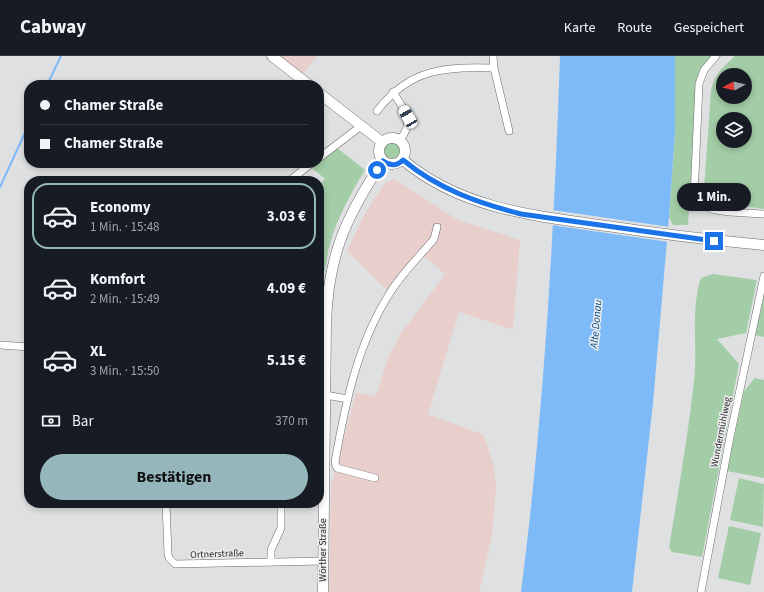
<!DOCTYPE html>
<html lang="de">
<head>
<meta charset="utf-8">
<style>
  body { margin:0; font-family:"Source Sans 3",sans-serif; background:#20242c; color:#f1f3f6; height:100vh; display:flex; flex-direction:column; font-size:15px; white-space:nowrap }
  * { box-sizing:border-box; margin:0 }
  p { font-size:13px; color:#9ea1a6 }
  .icon { flex:none; width:22px; height:22px; fill:none; stroke:currentColor; stroke-width:2; stroke-linecap:round; stroke-linejoin:round }
  .map { position:relative; flex:1; overflow:hidden }
  .side { position:absolute; left:24px; top:120px; width:300px; height:332px; display:flex; flex-direction:column; background:#171b24; border-radius:16px; box-shadow:0 2px 6px #0003 }
  .side>* { flex:none }
  .banner { position:absolute; left:24px; top:24px; width:300px; height:88px; border-radius:16px; box-shadow:0 2px 6px #0003; display:grid; align-content:center; height:88px; padding:0 16px; background:#171b24 }
  .needle { width:26px; rotate:263deg }
  .controls { position:absolute; left:716px; top:12px; display:grid; gap:8px }
  .controls a { display:grid; place-items:center; width:36px; height:36px; border-radius:50%; background:#171b24; box-shadow:0 2px 6px #0003; font-size:20px }
  .end { position:absolute; width:18px; height:18px; margin:-9px; border:5px solid #1a73e8; background:#fff; box-shadow:0 0 0 2px #fff }
  .from { border-radius:50% }
  .bubble { position:absolute; height:28px; border-radius:14px; background:#171b24; box-shadow:0 2px 6px #0003; font-size:13px; font-weight:700; line-height:28px; text-align:center }
  .car { position:absolute; width:12px; height:24px; margin:-12px -6px; border-radius:5px; box-shadow:0 0 3px 1px #0007; background:linear-gradient(#fff 24%,#345 0 40%,#fff 0 76%,#345 0 86%,#fff 0) }
  .banner b { display:flex; align-items:center; gap:14px; height:38px; font-size:15px }
  .banner b+b { border-top:1px solid #363941 }
  .banner i { width:10px; height:10px; background:#f1f3f6 }
  ul { padding:7px 0 0; list-style:none }
  li { display:flex; align-items:center; gap:12px; height:66px; margin:0 8px 6px; padding:0 8px; border:2px solid transparent; border-radius:16px }
  li div { flex:1 }
  li b { display:block; font-size:15px }
  li em { font-style:normal; font-weight:700 }
  li.selected { border-color:#95b7bc }
  li>.icon { width:36px; height:36px; stroke-width:1.5 }
  .pay { display:flex; align-items:center; gap:10px; height:44px; padding:0 16px; font-size:15px }
  .pay p { margin-inline-start:auto }
  .cta { display:flex; gap:8px; margin-top:auto; padding:8px 16px }
  .cta a { flex:1; height:46px; border-radius:24px; background:#95b7bc; color:#111; font-size:16px; font-weight:700; line-height:46px; text-align:center }
  header { display:flex; align-items:center; gap:24px; box-sizing:border-box; height:56px; padding:0 20px; background:#171b24; border-bottom:1px solid #363941 }
  header strong { font-size:19px }
  nav { display:flex; gap:22px; margin-inline-start:auto; font-size:14px }
  .map>svg:first-child { display:block }
</style>
</head>
<body>
<header>
<strong>Cabway</strong>
<nav><a>Karte</a><a>Route</a><a>Gespeichert</a></nav>
</header>
<div class="map">
<svg width="764" height="536" viewBox="0 0 764 536">
  <rect width="100%" height="100%" fill="#dfe0e2"/>
  <path fill="#e9cfcc" d="M280 0H318L302 18Z
    M394 123 458 164 520 184 513 274 459 256 428 358 484 379 494 410 496 431 492 480 479 536H329L331 430 356 337 376 340 388 302 400 279 445 218 419 196 389 236 347 195 363 161 374 143 385 127Z"/>
  <path fill="#a3cda6" fill-rule="evenodd" d="M675 0H713L697 30 688 169H673L669 161 675 76Z
    M735 0H764V153L710 145 704 133 711 35C714 18 723 11 735 0ZM723 19H745V41H723ZM723 63H745V85H723Z
    M382 96a10 10 0 1 1 20 0a10 10 0 1 1-20 0Z
    M337 92 365 114C351 137 337 162 330 188 326 202 327 214 319 227V129L325 123 312 112Z
    M713 218 757 224 746 277 717 283 739 308 702 501 672 496 669 492C678 436 688 381 694 325 698 291 690 255 701 222Z
    M764 240V281L755 279Z
    M755 322 764 324V422L727 415 744 335Z
    M739 422 764 428 763 471 730 464Z
    M729 470 761 477 750 529 718 522Z"/>
  <path fill="#7dbaf7" d="M560 0H675V76L669 161 653 347 632 536H521C544 358 554 179 560 0Z"/>
  <path fill="#dfe0e2" d="M552 154 670 171 669 186 551 169Z"/>
  <g fill="none" stroke-linecap="round" stroke-linejoin="round">
    <path stroke="#7dbaf7" stroke-width="2" d="M47 29 61 0
      M0 131 29 68"/>
    <g stroke="#6a6a6c" stroke-width="8">
      <path id="street" d="M716 0 704 14 699 28 694 141C702 159 746 156 764 158
        M494 12 509 75
        M393 36C404 55 416 63 400 84
        M377 55C410 12 444 11 494 12L493 0
        M319 102 361 70
        M289 125 312 107
        M0 289 29 291
        M325 339 348 343
        M375 422 337 412 335 406C345 349 357 290 388 240 400 219 419 201 434 183L437 171
        M166 447 168 498 169 502 175 508 323 505
        M271 506V494L281 472V447
        M701 536 730 381 764 220"/>
    </g>
    <g stroke="#6a6a6c" stroke-width="11">
      <path id="secondary" d="M272 0 309 29
        M319 37 382 86
        M379 95a13 13 0 1 1 26 0a13 13 0 1 1-26 0Z
        M403 104C461 153 535 160 607 170 660 178 711 184 764 189
        M323 536 326 267C328 200 346 160 383 105"/>
    </g>
    <use href="#street" stroke="#fff" stroke-width="7"/>
    <use href="#secondary" stroke="#fff" stroke-width="10"/>
  </g>
  <g fill="none" stroke-linecap="round" stroke-linejoin="round">
    <path stroke="#1a73e8" stroke-width="5" d="M377 114 383 105C390 110 397 110 403 104 438 133 478 147 521 158L714 185"/>
  </g>
  <g text-anchor="middle" dominant-baseline="central" stroke-width="3" stroke-linejoin="round" paint-order="stroke">
    <g font-size="10" fill="#2b2b2c" stroke="#ededef">
      <text transform="translate(721 376) rotate(-79)">Wundermühlweg</text>
      <text transform="translate(323 494) rotate(-90)">Wörther Straße</text>
      <text transform="translate(217 498) rotate(-2)">Ortnerstraße</text>
    </g>
    <g font-size="11" font-style="italic" fill="#00487e" stroke="#ededef">
      <text transform="translate(596 268) rotate(-85)">Alte Donau</text>
    </g>
  </g>
</svg>
<div class="controls">
<a><svg class="needle" viewBox="-14 -14 28 28"><path d="M0-13l5 13h-10z" fill="#e53935"/><path d="M0 13l5-13h-10z" fill="#9ea1a6"/></svg></a>
<a><svg class="icon" aria-label="layers" viewBox="0 0 24 24"><path d="M12 4l9 5-9 5-9-5zM3 14l9 5 9-5"/></svg></a>
</div>
<i class="end from" style="left:377px;top:114px"></i>
<i class="end" style="left:714px;top:185px"></i>
<div class="bubble" style="left:677px;top:127px;width:74px">1 Min.</div>
<i class="car" style="left:408px;top:61px;rotate:330deg"></i>
<div class="banner">
<b><i class="from"></i>Chamer Straße</b>
<b><i></i>Chamer Straße</b>
</div>
<section class="side">
<ul>
<li class="selected"><svg class="icon" aria-label="car" viewBox="0 0 24 24"><path d="M5 17H2v-5l4-1 3-4h7l3 4 3 1v5h-3M9 17h6M6 11h13"/><circle cx="7" cy="17" r="2"/><circle cx="17" cy="17" r="2"/></svg><div><b>Economy</b><p>1 Min. · 15:48</p></div><em>3.03 €</em></li>
<li><svg class="icon" aria-label="car" viewBox="0 0 24 24"><path d="M5 17H2v-5l4-1 3-4h7l3 4 3 1v5h-3M9 17h6M6 11h13"/><circle cx="7" cy="17" r="2"/><circle cx="17" cy="17" r="2"/></svg><div><b>Komfort</b><p>2 Min. · 15:49</p></div><em>4.09 €</em></li>
<li><svg class="icon" aria-label="car" viewBox="0 0 24 24"><path d="M5 17H2v-5l4-1 3-4h7l3 4 3 1v5h-3M9 17h6M6 11h13"/><circle cx="7" cy="17" r="2"/><circle cx="17" cy="17" r="2"/></svg><div><b>XL</b><p>3 Min. · 15:50</p></div><em>5.15 €</em></li>
</ul>
<div class="pay"><svg class="icon" aria-label="cash" viewBox="0 0 24 24"><path d="M3 7h18v10H3z"/><circle cx="12" cy="12" r="2"/></svg>Bar<p>370 m</p></div>
<div class="cta"><a>Bestätigen</a></div>
</section>
</div>
</body>
</html>
